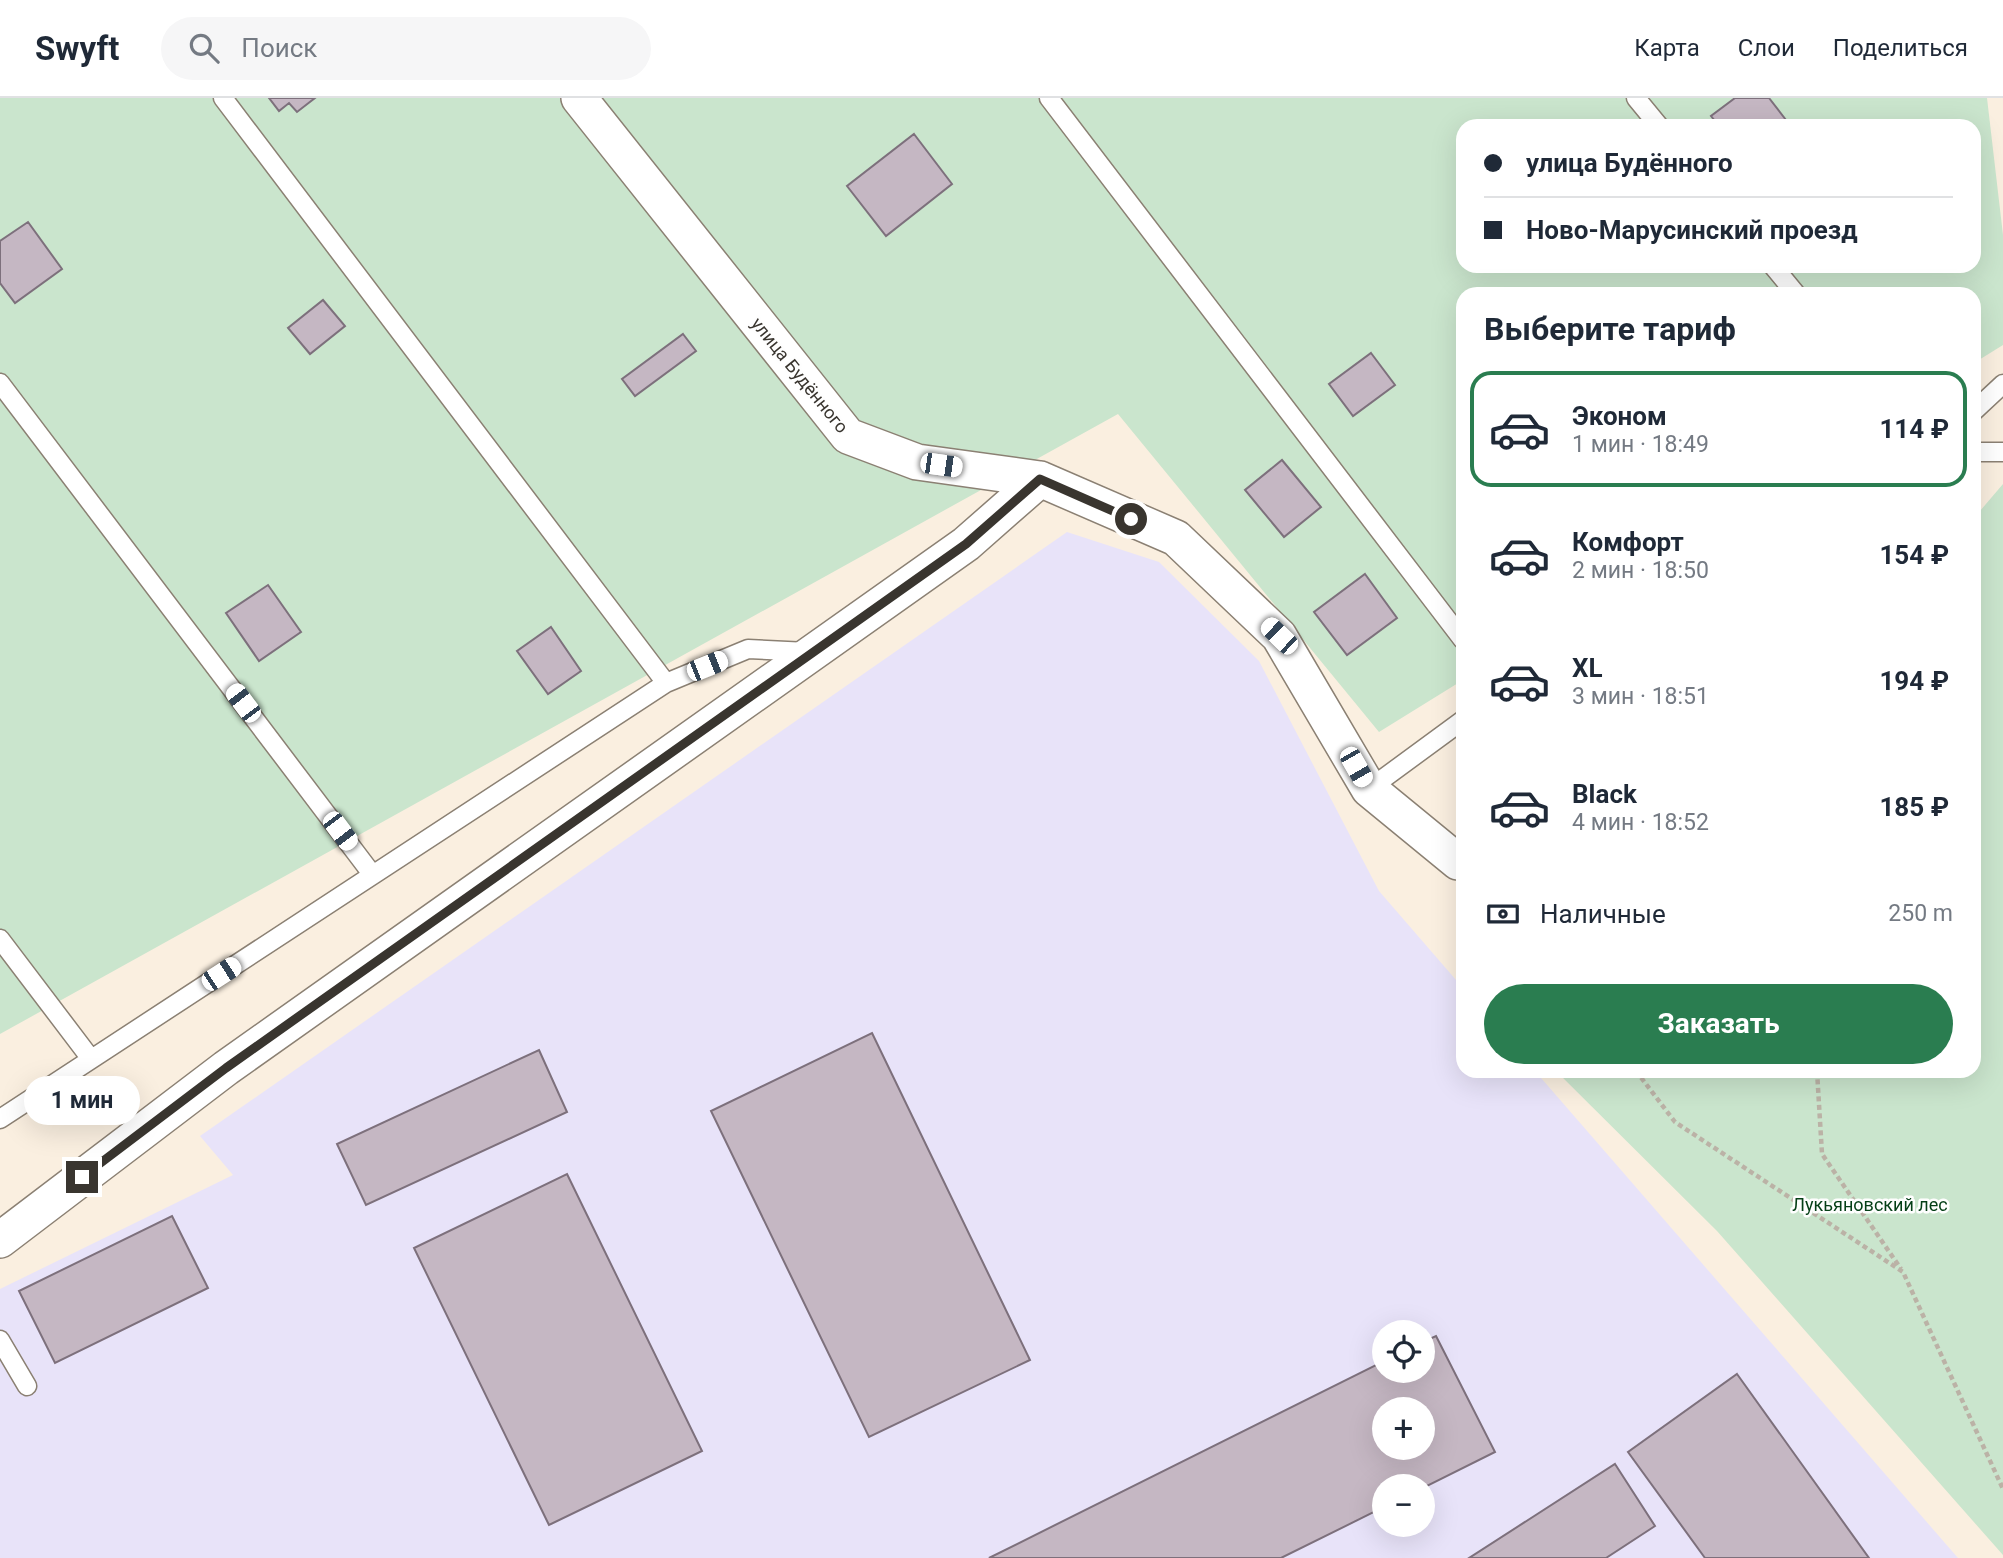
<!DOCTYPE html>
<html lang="ru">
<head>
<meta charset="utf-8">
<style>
  body { margin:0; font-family:Roboto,sans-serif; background:#f6f6f7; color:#1f2937; height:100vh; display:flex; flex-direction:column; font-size:26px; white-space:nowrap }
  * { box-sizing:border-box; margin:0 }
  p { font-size:23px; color:#747a83 }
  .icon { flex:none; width:38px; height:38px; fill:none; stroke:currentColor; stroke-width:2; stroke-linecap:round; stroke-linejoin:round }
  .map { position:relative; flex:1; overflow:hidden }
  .sheet { position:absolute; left:1456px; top:189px; width:525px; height:791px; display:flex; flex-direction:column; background:#fff; border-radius:21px; box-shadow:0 7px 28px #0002 }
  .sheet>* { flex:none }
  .banner { position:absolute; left:1456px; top:21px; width:525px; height:154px; border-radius:21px; box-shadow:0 7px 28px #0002; display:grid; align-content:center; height:154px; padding:0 28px; background:#fff }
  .tools { position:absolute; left:1372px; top:1222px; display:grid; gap:14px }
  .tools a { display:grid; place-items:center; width:63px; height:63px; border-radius:50%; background:#fff; box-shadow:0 7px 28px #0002; font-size:35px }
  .end { position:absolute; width:32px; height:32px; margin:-16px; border:9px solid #39352f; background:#fff; box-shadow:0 0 0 4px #fff }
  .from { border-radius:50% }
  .bubble { position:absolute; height:49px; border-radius:24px; background:#fff; box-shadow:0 7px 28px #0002; font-size:23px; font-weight:700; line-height:49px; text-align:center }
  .car { position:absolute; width:21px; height:42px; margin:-21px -10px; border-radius:9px; box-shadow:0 0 5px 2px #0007; background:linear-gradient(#fff 24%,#345 0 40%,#fff 0 76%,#345 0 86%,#fff 0) }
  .banner b { display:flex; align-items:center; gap:24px; height:66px; font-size:26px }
  .banner b+b { border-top:2px solid #e0e1e3 }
  .banner i { width:18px; height:18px; background:#1f2937 }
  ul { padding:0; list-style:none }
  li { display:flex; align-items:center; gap:21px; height:116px; margin:0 14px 10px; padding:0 14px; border:4px solid transparent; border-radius:21px }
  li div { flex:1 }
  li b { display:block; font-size:26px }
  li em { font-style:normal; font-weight:700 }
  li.current { border-color:#2a7d50 }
  li>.icon { width:63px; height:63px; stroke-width:1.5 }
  h2 { padding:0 28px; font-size:32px; line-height:84px }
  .pay { display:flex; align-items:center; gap:18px; height:77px; padding:0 28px; font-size:26px }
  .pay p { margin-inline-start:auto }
  .action { display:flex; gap:14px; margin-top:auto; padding:14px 28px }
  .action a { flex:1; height:80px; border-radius:42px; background:#2a7d50; color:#fff; font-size:28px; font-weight:700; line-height:80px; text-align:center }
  header { display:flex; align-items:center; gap:42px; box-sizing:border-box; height:98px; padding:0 35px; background:#fff; border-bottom:2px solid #e0e1e3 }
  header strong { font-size:33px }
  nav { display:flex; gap:38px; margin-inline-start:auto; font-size:24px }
  .search { width:490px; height:63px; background:#f6f6f7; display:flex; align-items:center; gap:18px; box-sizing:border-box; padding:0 24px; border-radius:38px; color:#747a83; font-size:26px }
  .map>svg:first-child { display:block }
</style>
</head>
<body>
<header>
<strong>Swyft</strong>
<div class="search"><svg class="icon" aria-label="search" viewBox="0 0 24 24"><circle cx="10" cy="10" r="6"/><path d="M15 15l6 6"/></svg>Поиск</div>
<nav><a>Карта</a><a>Слои</a><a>Поделиться</a></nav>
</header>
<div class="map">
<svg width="2003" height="1460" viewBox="0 0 2003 1460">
  <rect width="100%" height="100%" fill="#faefe0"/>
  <path fill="#e8e3f9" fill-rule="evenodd" d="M1067 434 1159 464 1259 563 1379 793 1463 890V973H1535L1958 1460H0V1191L233 1077 200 1038ZM1384 1234H1423V1272H1384ZM1384 1311H1423V1349H1384ZM1384 1388H1423V1426H1384Z"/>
  <path fill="#cae5cd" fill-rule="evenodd" d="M0 0H1987L2003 137V247L1974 265V196H1463V582L1379 634 1118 316 0 936ZM1463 28H1974V168H1463Z
    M2003 386V1457L1717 1133 1556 973H1974V420Z"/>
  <path fill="#c5b7c3" stroke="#7d707c" stroke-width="2" fill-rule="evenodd" d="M269 0H315L297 14 289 5 279 13Z
    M1735 0H1769L1786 22 1778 28H1719L1711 18Z
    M914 36 952 86 886 138 847 88Z
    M28 124 62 171 15 205 0 185V143Z
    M323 202 345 228 310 256 288 230Z
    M683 236 696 253 635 298 622 281Z
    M1371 255 1395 287 1353 318 1329 286Z
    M1282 362 1321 409 1284 439 1245 392Z
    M1365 476 1397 520 1347 557 1314 514Z
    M268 487 301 534 259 563 226 515Z
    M551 529 581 573 548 596 517 553Z
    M872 935 1030 1262 869 1339 711 1013Z
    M539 952 567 1014 366 1107 337 1046Z
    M567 1076 702 1353 549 1427 414 1150Z
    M172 1118 208 1190 55 1265 19 1193Z
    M1436 1238 1495 1354 1423 1390V1388H1384V1409L1281 1460H989L1384 1263V1272H1423V1244ZM1384 1311H1423V1349H1384Z
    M1737 1276 1869 1460H1705L1628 1354Z
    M1615 1366 1655 1428 1606 1460H1469Z"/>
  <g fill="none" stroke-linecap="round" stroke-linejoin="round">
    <g stroke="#8b8073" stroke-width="21">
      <path id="lane" d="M223 0 666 585
        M1049 0 1463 542
        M1636 0 1659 28
        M1773 168 1796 196
        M0 285 372 776
        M1974 313 2003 286
        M1974 354H2003
        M1369 691 1463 622
        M0 841 91 961
        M0 1021 666 585 748 551 808 554
        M0 1242 27 1288"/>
    </g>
    <g stroke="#8b8073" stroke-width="38">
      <path id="street" d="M579 0 848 338 917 364 1040 381 1176 440 1279 538 1369 691 1458 764
        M0 1142 226 970 966 446 1040 381"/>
    </g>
    <path stroke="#bbb2a6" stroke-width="4.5" stroke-dasharray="5 3.5" stroke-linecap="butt" d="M1636 973 1675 1024 1903 1174 2003 1391
      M1817 973 1822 1056 1901 1171"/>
    <use href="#lane" stroke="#fff" stroke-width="18"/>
    <use href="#street" stroke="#fff" stroke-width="35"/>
  </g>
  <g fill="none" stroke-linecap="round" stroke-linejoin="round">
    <path stroke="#39352f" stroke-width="9" d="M82 1079 226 970 966 446 1040 381 1131 421"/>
  </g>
  <g text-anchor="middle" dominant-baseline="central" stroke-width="5" stroke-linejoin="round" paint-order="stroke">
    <g font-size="18" fill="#39352f" stroke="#fefefe">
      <text transform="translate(800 277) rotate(51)">улица Будённого</text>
    </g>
    <g font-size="18" fill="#043f16" stroke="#fefefe">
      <text x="1870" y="1106">Лукьяновский лес</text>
    </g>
  </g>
</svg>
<div class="tools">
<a><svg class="icon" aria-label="locate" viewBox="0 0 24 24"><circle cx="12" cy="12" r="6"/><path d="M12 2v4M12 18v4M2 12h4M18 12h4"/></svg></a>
<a>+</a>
<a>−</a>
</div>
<i class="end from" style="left:1131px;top:421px"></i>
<i class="end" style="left:82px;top:1079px"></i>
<div class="bubble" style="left:24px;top:978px;width:116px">1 мин</div>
<i class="car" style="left:941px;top:367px;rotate:98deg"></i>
<i class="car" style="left:1279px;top:538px;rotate:314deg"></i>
<i class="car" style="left:707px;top:568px;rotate:68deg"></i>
<i class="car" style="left:243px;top:605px;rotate:323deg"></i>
<i class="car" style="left:1356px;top:669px;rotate:150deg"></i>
<i class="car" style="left:340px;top:733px;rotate:143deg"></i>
<i class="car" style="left:221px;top:876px;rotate:57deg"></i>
<div class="banner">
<b><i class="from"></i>улица Будённого</b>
<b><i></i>Ново-Марусинский проезд</b>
</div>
<section class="sheet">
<h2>Выберите тариф</h2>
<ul>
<li class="current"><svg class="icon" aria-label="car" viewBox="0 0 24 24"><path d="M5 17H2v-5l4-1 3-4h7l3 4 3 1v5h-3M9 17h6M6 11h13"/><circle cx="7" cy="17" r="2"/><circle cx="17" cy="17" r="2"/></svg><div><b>Эконом</b><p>1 мин · 18:49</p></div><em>114 ₽</em></li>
<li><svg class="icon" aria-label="car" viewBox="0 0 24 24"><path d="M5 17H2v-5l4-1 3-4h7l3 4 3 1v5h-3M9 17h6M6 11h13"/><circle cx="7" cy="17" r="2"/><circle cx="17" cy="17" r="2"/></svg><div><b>Комфорт</b><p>2 мин · 18:50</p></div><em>154 ₽</em></li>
<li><svg class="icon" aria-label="car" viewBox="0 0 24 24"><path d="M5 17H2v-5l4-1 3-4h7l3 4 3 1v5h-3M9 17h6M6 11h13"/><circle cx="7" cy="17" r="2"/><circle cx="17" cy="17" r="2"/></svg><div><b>XL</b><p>3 мин · 18:51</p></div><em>194 ₽</em></li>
<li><svg class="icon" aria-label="car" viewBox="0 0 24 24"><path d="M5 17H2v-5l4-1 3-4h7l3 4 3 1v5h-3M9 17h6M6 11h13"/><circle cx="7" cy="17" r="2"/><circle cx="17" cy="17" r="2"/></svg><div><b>Black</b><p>4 мин · 18:52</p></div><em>185 ₽</em></li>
</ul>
<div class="pay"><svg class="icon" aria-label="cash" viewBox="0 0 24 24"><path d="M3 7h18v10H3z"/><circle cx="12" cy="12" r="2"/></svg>Наличные<p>250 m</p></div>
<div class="action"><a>Заказать</a></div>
</section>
</div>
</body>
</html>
